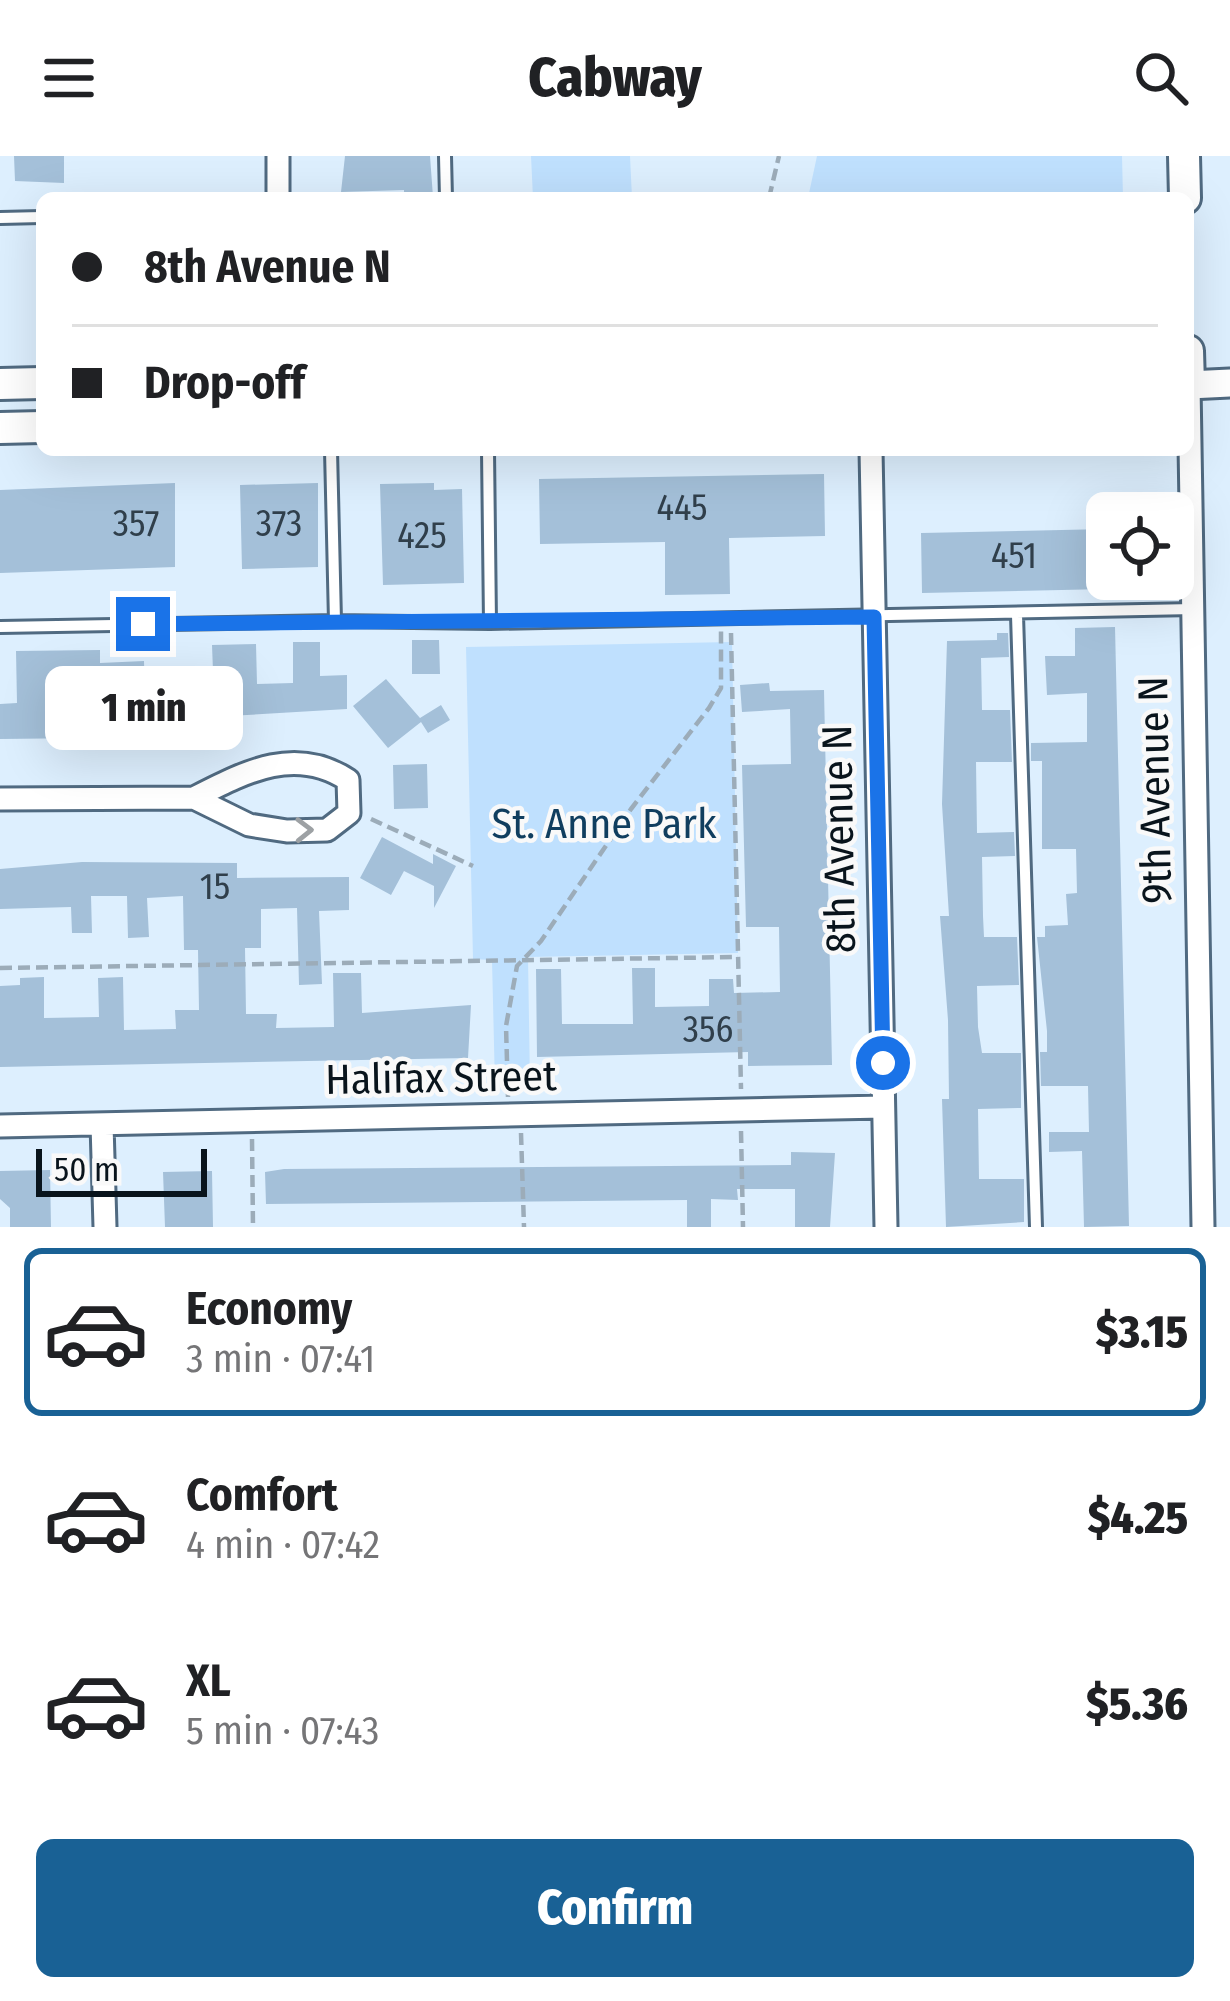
<!DOCTYPE html>
<html lang="en">
<head>
<meta charset="utf-8">
<style>
  body { margin:0; font-family:"Fira Sans Condensed",sans-serif; background:#f2f2f2; color:#202124; height:100vh; display:flex; flex-direction:column; font-size:45px; white-space:nowrap }
  * { box-sizing:border-box; margin:0 }
  p { font-size:39px; color:#757577 }
  .icon { flex:none; width:66px; height:66px; fill:none; stroke:currentColor; stroke-width:2; stroke-linecap:round; stroke-linejoin:round }
  .map { position:relative; height:1071px; overflow:hidden }
  .drawer { display:flex; flex-direction:column; background:#fff; flex:1 }
  .drawer>* { flex:none }
  .hud { position:absolute; left:36px; top:36px; width:1158px; height:264px; border-radius:18px; box-shadow:0 12px 48px #0002; display:grid; align-content:center; height:264px; padding:0 36px; background:#fff }
  .tools { position:absolute; left:1086px; top:336px; display:grid; gap:24px }
  .tools a { display:grid; place-items:center; width:108px; height:108px; border-radius:18px; background:#fff; box-shadow:0 12px 48px #0002; font-size:60px }
  .scale { position:absolute; left:36px; bottom:30px; width:171px; box-sizing:border-box; padding-left:12px; border:6px solid #09141c; border-top:0; font-size:33px; line-height:42px; white-space:nowrap; color:#09141c; -webkit-text-stroke:9px #f9f9f9; paint-order:stroke }
  .end { position:absolute; width:54px; height:54px; margin:-27px; border:15px solid #1a73e8; background:#fff; box-shadow:0 0 0 6px #fff }
  .from { border-radius:50% }
  .bubble { position:absolute; height:84px; border-radius:18px; background:#fff; box-shadow:0 12px 48px #0002; font-size:39px; font-weight:800; line-height:84px; text-align:center }
  .hud b { display:flex; align-items:center; gap:42px; height:114px; font-size:45px }
  .hud b+b { border-top:3px solid #e0e0e0 }
  .hud i { width:30px; height:30px; background:#202124 }
  ul { padding:21px 0 0; list-style:none }
  li { display:flex; align-items:center; gap:36px; height:168px; margin:0 24px 18px; padding:0 12px; border:6px solid transparent; border-radius:18px }
  li div { flex:1 }
  li b { display:block; font-size:45px }
  li em { font-style:normal; font-weight:800 }
  li.current { border-color:#196195 }
  li>.icon { width:108px; height:108px; stroke-width:1.5 }
  .primary-button { display:flex; gap:24px; margin-top:auto; padding:24px 36px }
  .primary-button a { flex:1; height:138px; border-radius:18px; background:#196195; color:#fff; font-size:48px; font-weight:800; line-height:138px; text-align:center }
  header { display:flex; justify-content:space-between; align-items:center; height:156px; padding:0 36px; background:#fff; font-size:54px; font-weight:800 }
  .map>svg:first-child { display:block }
</style>
</head>
<body>
<header><svg class="icon" aria-label="menu" viewBox="0 0 24 24"><path d="M4 6h16M4 12h16M4 18h16"/></svg>Cabway<svg class="icon" aria-label="search" viewBox="0 0 24 24"><circle cx="10" cy="10" r="6"/><path d="M15 15l6 6"/></svg></header>
<div class="map">
<svg width="1230" height="1071" viewBox="0 0 1230 1071">
  <rect width="100%" height="100%" fill="#ddeffe"/>
  <path fill="#bfe0fe" d="M531 0H630L632 42H533Z
    M817 0H1122L1123 42H808Z
    M732 486 738 797 528 801 530 929 495 930 492 804 473 803 466 491Z"/>
  <path fill="#a4c0d9" d="M14 0H64V27L15 25Z
    M345 0H430L433 41H404V34L341 36Z
    M824 318 825 380 729 382 730 438 665 439V386L540 388 539 323Z
    M175 327V411L0 417V334Z
    M318 327V411L242 413 240 329Z
    M434 327V334L462 333 464 427 383 429 380 328Z
    M1107 373V433L922 437 921 377Z
    M1115 471 1129 1070 1084 1071 1082 995 1049 996V976H1089L1088 930H1041L1040 896H1047V875L1037 781H1045V770L1068 769 1066 738 1077 737 1076 693H1042V605H1031V587L1087 586V537L1047 539 1045 500H1075V472Z
    M997 477H1008L1009 501 981 502 982 554H1010L1012 606H976L977 677 1014 676 1015 700 982 701 983 760 984 781H1017L1019 829 977 830 978 871 982 897H1021V952L978 953 979 1023H1024V1066L946 1071 942 943H949L948 864 940 760H949L942 648 947 485 997 484Z
    M412 484H439L440 518H412Z
    M293 486H320V520L347 519V553L229 560V574L178 576V581L0 583V548L17 547 16 495 100 494V507L144 505 145 542 178 543 214 541 212 489 256 488 257 528 293 527Z
    M386 523 420 562 441 549 450 564 428 577 421 566 388 592 353 550Z
    M769 527 770 535 824 534 832 909 748 910V896L537 901 536 813H561L562 868H633L632 812H655V851L709 850V823H733L734 837 780 836 779 771H746L742 609 791 608 790 553 742 556 740 529Z
    M427 608 428 652 394 653 393 609Z
    M382 681 433 708V698L456 710 434 752V730L404 715 391 739 360 722Z
    M82 706 237 707V722L349 721V754L319 755 322 828 299 829 297 752 261 753V792H245L246 858H277L276 872 334 871 333 817H361L362 857 471 849 468 902 0 911V830L20 829V822L44 821V862L99 861 98 822 123 821 124 874 176 873 175 854H199L198 794H184L183 740 147 742 149 781 128 782 127 740H91L92 777H72L71 751 0 753V713Z
    M791 996 835 997 830 1071H795V1033H737L738 1044 711 1043V1071H687V1044L266 1048 265 1016 284 1013 791 1009Z
    M50 1014 51 1071H10V1052L0 1043V1015Z
    M212 1015 213 1071H165L163 1016Z"/>
  <g fill="none" stroke-linecap="round" stroke-linejoin="round">
    <g stroke="#506a81" stroke-width="16">
      <path id="service" d="M445 0 446 42
        M0 62 42 61
        M331 294 335 465 490 467 488 294
        M1017 459 1036 1071
        M490 467 1194 453
        M0 471 335 465"/>
    </g>
    <g stroke="#506a81" stroke-width="27">
      <path id="minor" d="M278 0V42
        M1189 229 1203 1071
        M871 294 886 1071
        M0 643 194 642 249 669 287 675 327 674 349 657 348 624C295 589 245 616 194 642
        M102 968 105 1071
        M0 970 883 951"/>
    </g>
    <g stroke="#506a81" stroke-width="33">
      <path id="tertiary" d="M1189 229 1230 227"/>
    </g>
    <g stroke="#506a81" stroke-width="36">
      <path id="secondary" d="M1184 0 1185 42
        M1188 195 1189 229
        M0 228 42 227
        M0 272 42 271"/>
    </g>
    <path stroke="#9cacb9" stroke-width="4.5" stroke-dasharray="12 6" stroke-linecap="butt" d="M769 42 779 0
      M731 477 741 933
      M371 663 473 710
      M0 812 738 801
      M508 941 506 870 517 810 541 785 631 653 709 552 721 532V475
      M741 975 743 1071
      M521 977 524 1071
      M252 983 253 1071"/>
    <use href="#service" stroke="#fff" stroke-width="10"/>
    <use href="#minor" stroke="#fff" stroke-width="21"/>
    <use href="#tertiary" stroke="#fff" stroke-width="27"/>
    <use href="#secondary" stroke="#fff" stroke-width="30"/>
  </g>
  <defs><path id="oneway-chevron" d="M-2-3.5L2.5 0L-2 3.5" fill="none" stroke-width="1.6" stroke-linecap="round" stroke-linejoin="round" transform="scale(3)"/></defs>
  <use stroke="#9da1a4" href="#oneway-chevron" transform="translate(304 674) rotate(-1)"/>
  <g fill="none" stroke-linecap="round" stroke-linejoin="round">
    <path stroke="#1a73e8" stroke-width="15" d="M143 468 874 461 883 907"/>
  </g>
  <g text-anchor="middle" dominant-baseline="central" stroke-width="9" stroke-linejoin="round" paint-order="stroke">
    <g font-size="36" fill="#303f4b">
      <text x="682" y="352">445</text>
      <text x="136" y="368">357</text>
      <text x="279" y="368">373</text>
      <text x="422" y="380">425</text>
      <text x="1014" y="400">451</text>
      <text x="215" y="731">15</text>
      <text x="708" y="874">356</text>
    </g>
    <g font-size="42" fill="#09141c" stroke="#f9f9f9">
      <text transform="translate(1155 634) rotate(-91)">9th Avenue N</text>
      <text transform="translate(839 683) rotate(-91)">8th Avenue N</text>
      <text transform="translate(441 922) rotate(-1)">Halifax Street</text>
    </g>
    <g font-size="42" fill="#103e5f" stroke="#f9f9f9">
      <text x="604" y="668">St. Anne Park</text>
    </g>
  </g>
</svg>
<div class="tools">
<a><svg class="icon" aria-label="locate" viewBox="0 0 24 24"><circle cx="12" cy="12" r="6"/><path d="M12 2v4M12 18v4M2 12h4M18 12h4"/></svg></a>
</div>
<div class="scale">50 m</div>
<i class="end from" style="left:883px;top:907px"></i>
<i class="end" style="left:143px;top:468px"></i>
<div class="bubble" style="left:45px;top:510px;width:198px">1 min</div>
<div class="hud">
<b><i class="from"></i>8th Avenue N</b>
<b><i></i>Drop-off</b>
</div>
</div>
<section class="drawer">
<ul>
<li class="current"><svg class="icon" aria-label="car" viewBox="0 0 24 24"><path d="M5 17H2v-5l4-1 3-4h7l3 4 3 1v5h-3M9 17h6M6 11h13"/><circle cx="7" cy="17" r="2"/><circle cx="17" cy="17" r="2"/></svg><div><b>Economy</b><p>3 min · 07:41</p></div><em>$3.15</em></li>
<li><svg class="icon" aria-label="car" viewBox="0 0 24 24"><path d="M5 17H2v-5l4-1 3-4h7l3 4 3 1v5h-3M9 17h6M6 11h13"/><circle cx="7" cy="17" r="2"/><circle cx="17" cy="17" r="2"/></svg><div><b>Comfort</b><p>4 min · 07:42</p></div><em>$4.25</em></li>
<li><svg class="icon" aria-label="car" viewBox="0 0 24 24"><path d="M5 17H2v-5l4-1 3-4h7l3 4 3 1v5h-3M9 17h6M6 11h13"/><circle cx="7" cy="17" r="2"/><circle cx="17" cy="17" r="2"/></svg><div><b>XL</b><p>5 min · 07:43</p></div><em>$5.36</em></li>
</ul>
<div class="primary-button"><a>Confirm</a></div>
</section>
</body>
</html>
